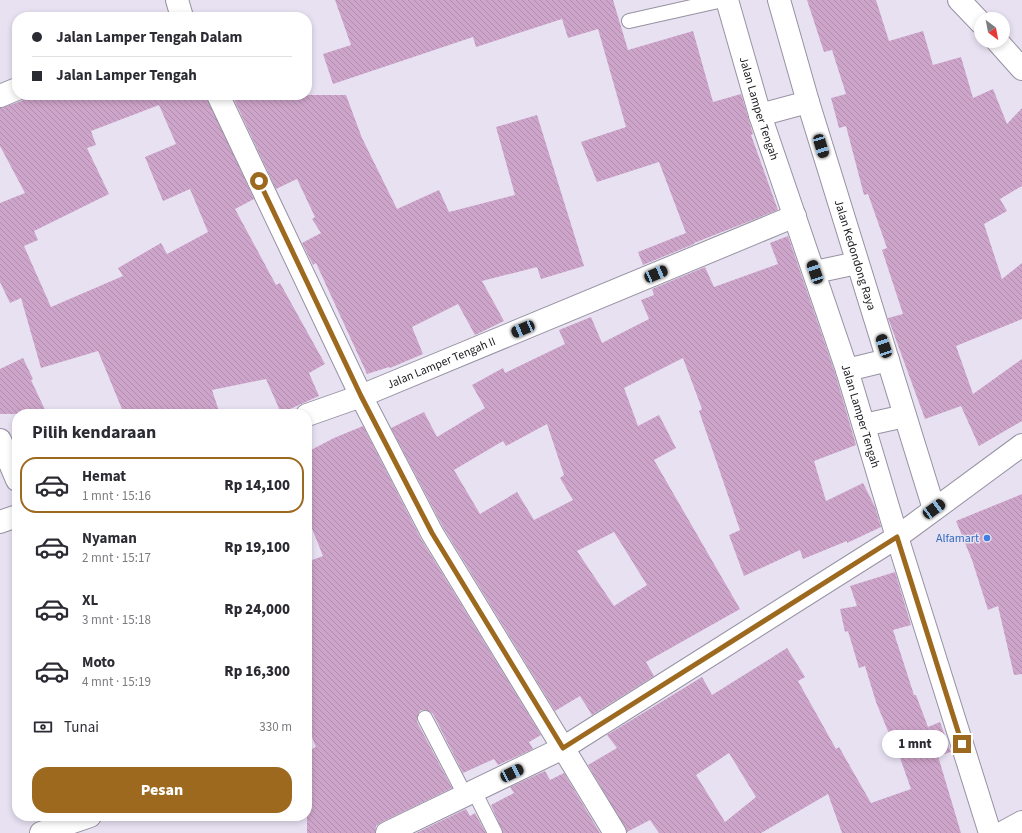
<!DOCTYPE html>
<html lang="id">
<head>
<meta charset="utf-8">
<style>
  body { margin:0; font-family:"Source Sans 3",sans-serif; background:#f7f7f7; color:#2b2b33; height:100vh; display:flex; flex-direction:column; font-size:15px; white-space:nowrap }
  * { box-sizing:border-box; margin:0 }
  p { font-size:13px; color:#7c7c81 }
  .icon { flex:none; width:22px; height:22px; fill:none; stroke:currentColor; stroke-width:2; stroke-linecap:round; stroke-linejoin:round }
  .map { position:relative; flex:1; overflow:hidden }
  .drawer { position:absolute; left:12px; top:409px; width:300px; height:412px; display:flex; flex-direction:column; background:#fff; border-radius:16px; box-shadow:0 2px 6px #0003 }
  .drawer>* { flex:none }
  .top-card { position:absolute; left:12px; top:12px; width:300px; height:88px; border-radius:16px; box-shadow:0 2px 6px #0003; display:grid; align-content:center; height:88px; padding:0 20px; background:#fff }
  .needle { width:26px; rotate:148deg }
  .fabs { position:absolute; left:974px; top:12px; display:grid; gap:8px }
  .fabs a { display:grid; place-items:center; width:36px; height:36px; border-radius:50%; background:#fff; box-shadow:0 2px 6px #0003; font-size:20px }
  .end { position:absolute; width:18px; height:18px; margin:-9px; border:5px solid #9c691f; background:#fff; box-shadow:0 0 0 2px #fff }
  .from { border-radius:50% }
  .bubble { position:absolute; height:28px; border-radius:14px; background:#fff; box-shadow:0 2px 6px #0003; font-size:13px; font-weight:800; line-height:28px; text-align:center }
  .car { position:absolute; width:12px; height:24px; margin:-12px -6px; border-radius:5px; box-shadow:0 0 3px 1px #0007; background:linear-gradient(#222 24%,#8ab4d8 0 40%,#222 0 76%,#8ab4d8 0 86%,#222 0) }
  .top-card b { display:flex; align-items:center; gap:14px; height:38px; font-size:15px }
  .top-card b+b { border-top:1px solid #e1e1e2 }
  .top-card i { width:10px; height:10px; background:#2b2b33 }
  ul { padding:0; list-style:none }
  li { display:flex; align-items:center; gap:12px; height:56px; margin:0 8px 6px; padding:0 12px; border:2px solid transparent; border-radius:16px }
  li div { flex:1 }
  li b { display:block; font-size:15px }
  li em { font-style:normal; font-weight:800 }
  li.on { border-color:#9c691f }
  li>.icon { width:36px; height:36px; stroke-width:1.5 }
  h2 { padding:0 20px; font-size:18px; line-height:48px }
  .pay { display:flex; align-items:center; gap:10px; height:44px; padding:0 20px; font-size:15px }
  .pay p { margin-inline-start:auto }
  .cta { display:flex; gap:8px; margin-top:auto; padding:8px 20px }
  .cta a { flex:1; height:46px; border-radius:16px; background:#9c691f; color:#fff; font-size:16px; font-weight:800; line-height:46px; text-align:center }
  .map>svg:first-child { display:block }
</style>
</head>
<body>
<div class="map">
<svg width="1022" height="833" viewBox="0 0 1022 833">
  <defs>
    <pattern id="building-back-hatch" width="6" height="6" patternUnits="userSpaceOnUse"><rect width="6" height="6" fill="#cea5ca"/><path d="M-1 5l2 2M0 0l6 6M5-1l2 2" fill="none" stroke="#b08dad"/></pattern>
  </defs>
  <rect width="100%" height="100%" fill="#e7e1f2"/>
  <path fill="url(#building-back-hatch)" fill-rule="evenodd" d="M335 0H613L628 50 693 31 713 102 741 94 753 134 751 135 778 210 694 243V244L643 265 638 252 686 233 659 162 597 182 581 142 626 127 598 29 568 38 562 19 476 47 473 37 333 84 323 54 351 45Z
    M807 0H876L889 41 923 31 933 65 961 57 973 98 993 89 1007 124 1022 108V186L1000 199 1007 211 984 224 1002 279 1022 263V319L956 346 973 394 1022 359V421L979 446 961 406 925 419 888 318 903 314 882 250 887 248 868 194 864 195 846 126 839 128 831 98 846 94 832 50 824 52Z
    M28 95H206L254 199 235 209 276 285 280 283 325 364 309 373 319 396 281 413 266 379 212 390 220 414H124L98 351 41 368 21 298 10 303 0 282V203L25 193 0 146V108L22 101ZM159 105 176 144 145 157 163 201 190 189 208 232 167 254 161 243 118 268 123 276 51 307 24 246 38 240 34 231 109 194 87 148 96 145 91 131Z
    M232 95H346L362 138 397 209 439 190 449 212 515 195 496 127 537 115 584 266 541 279 537 267 482 281 504 321 475 335 458 304 412 327 423 354 390 368 389 367 367 374 316 263 313 265 302 243 321 233 312 219 315 217 297 179 276 189Z
    M788 236 835 373 856 445 814 461 826 501 863 483 875 507 881 527 847 543V541L803 559 800 550 744 576 729 535 740 530 699 411 702 409 683 358 624 388 638 426 659 415 676 448 654 460 740 609 646 662 654 676 592 715 580 696 555 711 443 527 391 428 424 412 437 437 485 408 472 385 503 368 505 373 565 344 559 330 591 317 602 343 649 319 641 300 654 295 652 289 705 267 714 287 778 264 770 243ZM547 424 564 475 560 478 573 500 534 520 517 492 480 514 454 470 503 441 506 446ZM614 532 647 585 614 606 577 551Z
    M23 358 33 379 31 380 47 414H0V369Z
    M363 426 421 539 541 735 529 742 533 749 498 765 494 759 463 773 433 714 429 711 421 710 418 714 417 722 452 788 382 822 376 826 375 833H307V751L316 747 307 725V562L323 556 307 516V452L334 438Z
    M1022 494V674L1014 675 998 606 988 610 972 560 956 521Z
    M895 572 911 625 893 630 914 695H916L928 727 940 722 951 752 938 756 961 833H842L828 794 761 833H659L650 820 627 832 588 765 617 748 607 735 702 677 712 695 787 648 805 677 798 681 836 749 839 747 871 803 911 789 892 735 890 736 876 702 865 666 859 668 848 631 845 632 840 609 857 606 850 586ZM729 753 756 797 725 822 696 775Z
    M545 771 550 780 564 773 600 833H503L491 805 514 793 510 787Z
    M466 809 470 816 475 813 486 833H416Z"/>
  <g fill="none" stroke-linecap="round" stroke-linejoin="round">
    <g stroke="#9792a2" stroke-width="16">
      <path id="lane" d="M629 21 723 0
        M425 718 465 795
        M474 791 495 833"/>
    </g>
    <g stroke="#9792a2" stroke-width="24">
      <g id="street">
        <path d="M177 0 182 17"/>
        <path id="s1" d="M779 0 808 102 934 509"/>
        <path d="M959 0 981 23"/>
        <path d="M997 41 1022 69"/>
        <path d="M218 95 361 396 432 533 615 833"/>
        <path d="M0 96 17 89"/>
        <path d="M760 115 808 102"/>
        <path d="M815 272 857 263"/>
        <path d="M847 370 888 360"/>
        <path id="s2" d="M307 415 361 396 795 216"/>
        <path d="M864 425 905 416"/>
        <path d="M0 440 17 480"/>
        <path d="M0 522 17 516"/>
        <path d="M41 833 90 816"/>
        <path d="M387 833 563 748 897 537 1022 445"/>
        <path d="M1002 833 1022 822"/>
      </g>
    </g>
    <g stroke="#9792a2" stroke-width="24">
      <g id="secondary">
        <path id="s3" d="M727 0 760 115 847 370 897 537 990 833"/>
      </g>
    </g>
    <use href="#lane" stroke="#fff" stroke-width="14"/>
    <use href="#street" stroke="#fff" stroke-width="22"/>
    <use href="#secondary" stroke="#fff" stroke-width="22"/>
  </g>
  <g fill="none" stroke-linecap="round" stroke-linejoin="round">
    <path stroke="#9c691f" stroke-width="5" d="M259 181 361 396 432 533 563 748 897 537 962 744"/>
  </g>
  <circle fill="#3f7fe0" stroke="#e7e1f2" stroke-width="1.5" cx="987" cy="538" r="4"/>
  <g text-anchor="middle" dominant-baseline="central" stroke-width="3" stroke-linejoin="round" paint-order="stroke">
    <g font-size="12" fill="#1a191e" stroke="#e7e1f2">
      <text stroke="none"><textPath href="#s3" startOffset="113">Jalan Lamper Tengah</textPath></text>
      <text stroke="none"><textPath href="#s1" startOffset="266">Jalan Kedondong Raya</textPath></text>
      <text stroke="none"><textPath href="#s2" startOffset="144">Jalan Lamper Tengah II</textPath></text>
      <text stroke="none"><textPath href="#s3" startOffset="437">Jalan Lamper Tengah</textPath></text>
    </g>
    <g font-size="12" fill="#366cbe" stroke="#e7e1f2" text-anchor="end">
      <text x="979" y="538">Alfamart</text>
    </g>
  </g>
</svg>
<div class="fabs">
<a><svg class="needle" viewBox="-14 -14 28 28"><path d="M0-13l5 13h-10z" fill="#e53935"/><path d="M0 13l5-13h-10z" fill="#7c7c81"/></svg></a>
</div>
<i class="end from" style="left:259px;top:181px"></i>
<i class="end" style="left:962px;top:744px"></i>
<div class="bubble" style="left:882px;top:730px;width:66px">1 mnt</div>
<i class="car" style="left:821px;top:146px;rotate:163deg"></i>
<i class="car" style="left:815px;top:272px;rotate:341deg"></i>
<i class="car" style="left:656px;top:274px;rotate:67deg"></i>
<i class="car" style="left:523px;top:329px;rotate:247deg"></i>
<i class="car" style="left:884px;top:346px;rotate:342deg"></i>
<i class="car" style="left:934px;top:509px;rotate:54deg"></i>
<i class="car" style="left:512px;top:773px;rotate:64deg"></i>
<div class="top-card">
<b><i class="from"></i>Jalan Lamper Tengah Dalam</b>
<b><i></i>Jalan Lamper Tengah</b>
</div>
<section class="drawer">
<h2>Pilih kendaraan</h2>
<ul>
<li class="on"><svg class="icon" aria-label="car" viewBox="0 0 24 24"><path d="M5 17H2v-5l4-1 3-4h7l3 4 3 1v5h-3M9 17h6M6 11h13"/><circle cx="7" cy="17" r="2"/><circle cx="17" cy="17" r="2"/></svg><div><b>Hemat</b><p>1 mnt · 15:16</p></div><em>Rp 14,100</em></li>
<li><svg class="icon" aria-label="car" viewBox="0 0 24 24"><path d="M5 17H2v-5l4-1 3-4h7l3 4 3 1v5h-3M9 17h6M6 11h13"/><circle cx="7" cy="17" r="2"/><circle cx="17" cy="17" r="2"/></svg><div><b>Nyaman</b><p>2 mnt · 15:17</p></div><em>Rp 19,100</em></li>
<li><svg class="icon" aria-label="car" viewBox="0 0 24 24"><path d="M5 17H2v-5l4-1 3-4h7l3 4 3 1v5h-3M9 17h6M6 11h13"/><circle cx="7" cy="17" r="2"/><circle cx="17" cy="17" r="2"/></svg><div><b>XL</b><p>3 mnt · 15:18</p></div><em>Rp 24,000</em></li>
<li><svg class="icon" aria-label="car" viewBox="0 0 24 24"><path d="M5 17H2v-5l4-1 3-4h7l3 4 3 1v5h-3M9 17h6M6 11h13"/><circle cx="7" cy="17" r="2"/><circle cx="17" cy="17" r="2"/></svg><div><b>Moto</b><p>4 mnt · 15:19</p></div><em>Rp 16,300</em></li>
</ul>
<div class="pay"><svg class="icon" aria-label="cash" viewBox="0 0 24 24"><path d="M3 7h18v10H3z"/><circle cx="12" cy="12" r="2"/></svg>Tunai<p>330 m</p></div>
<div class="cta"><a>Pesan</a></div>
</section>
</div>
</body>
</html>
